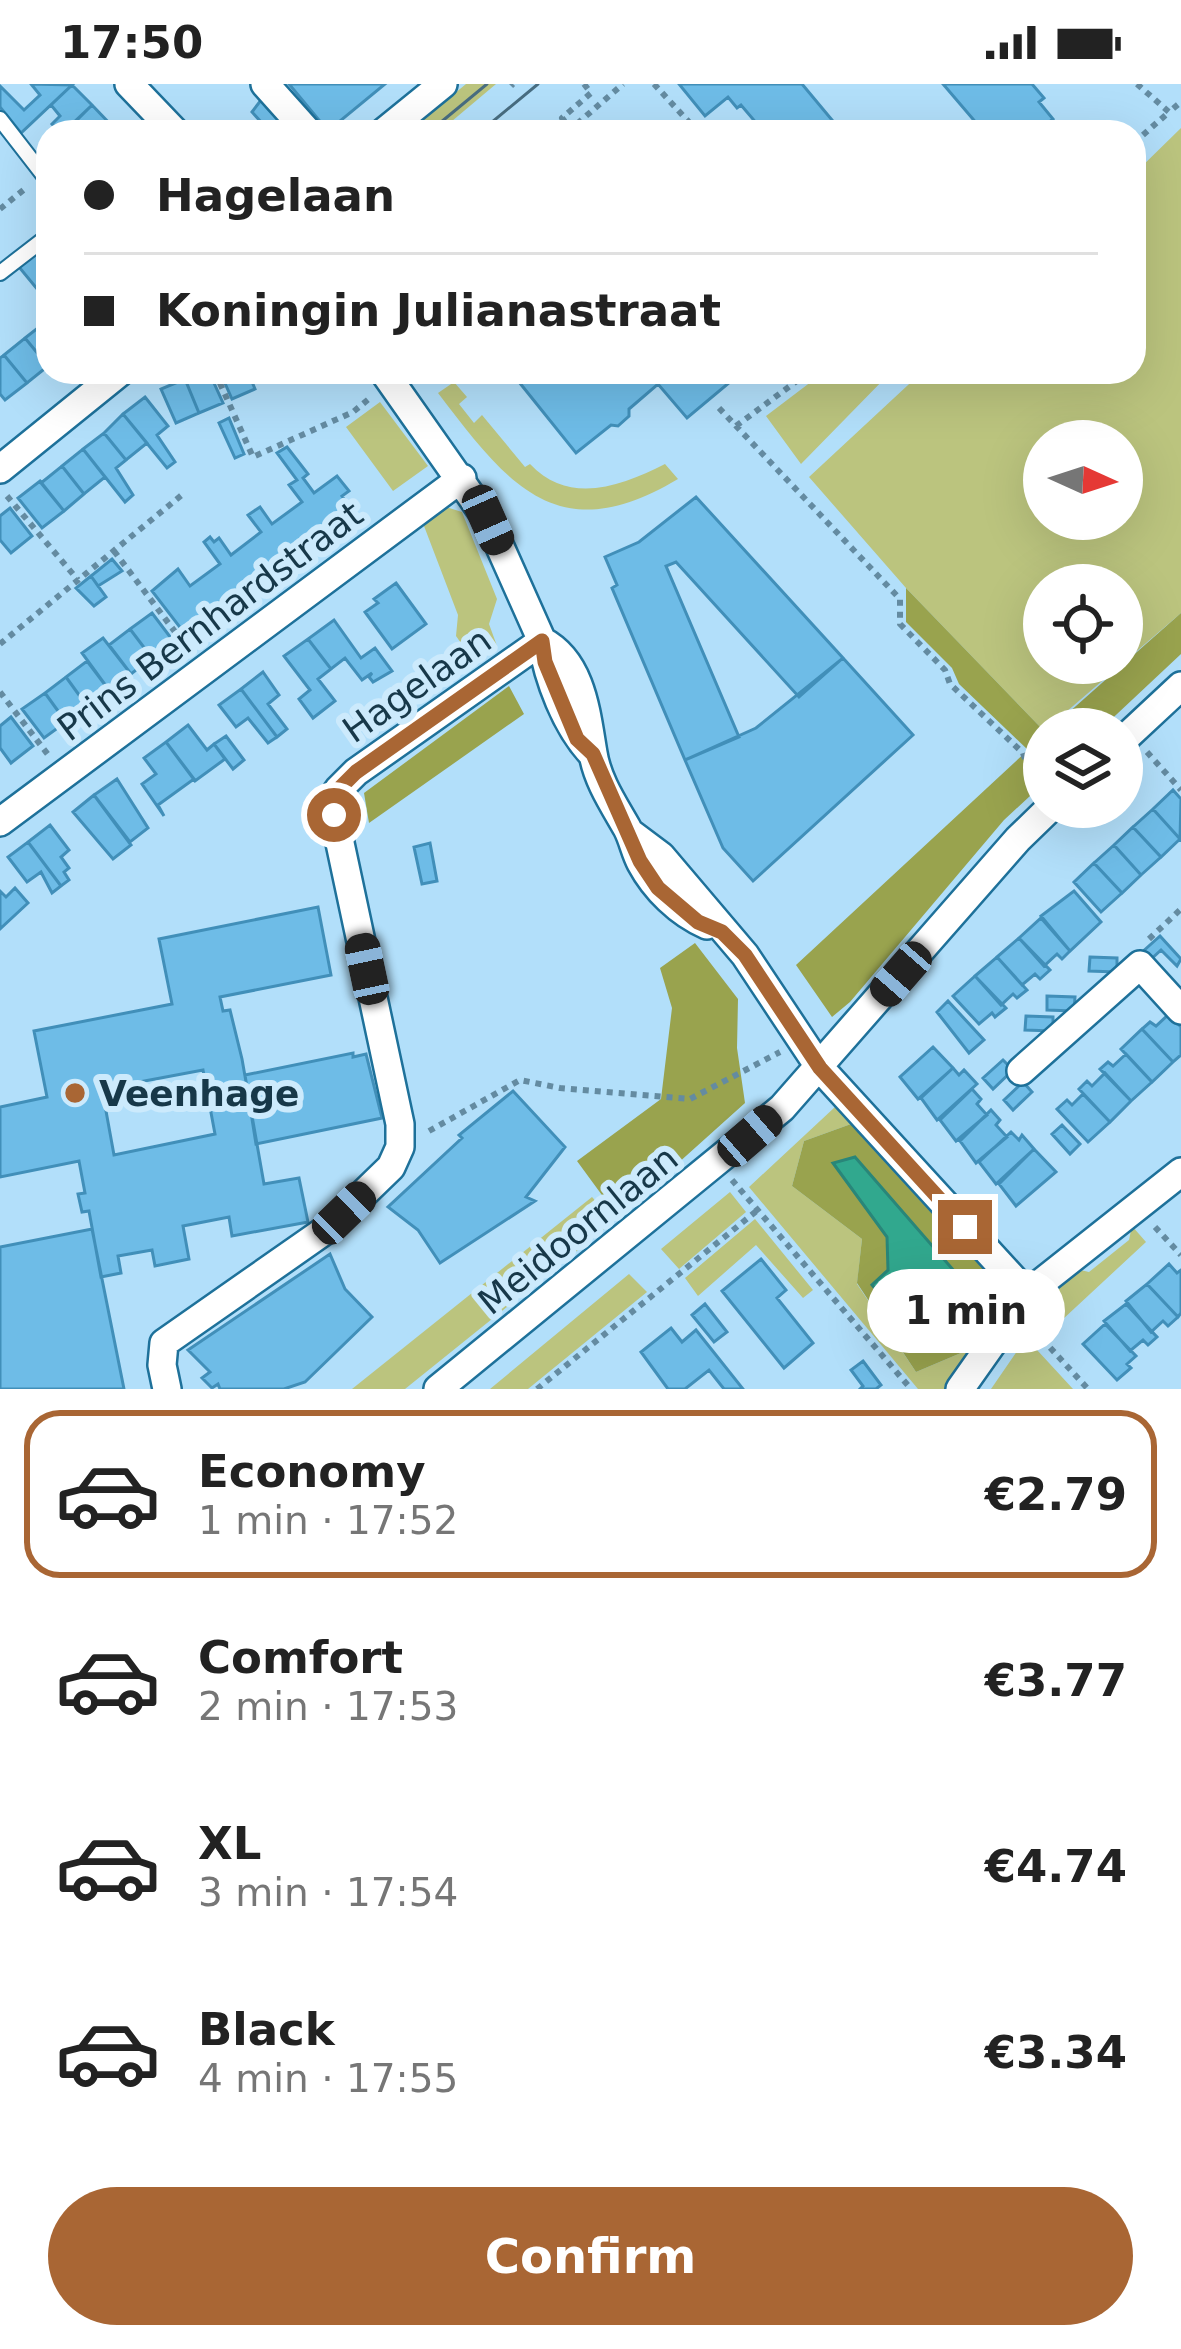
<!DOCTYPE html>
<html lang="en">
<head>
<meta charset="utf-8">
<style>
  body { margin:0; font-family:"DejaVu Sans",sans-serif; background:#f6f6f6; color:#222; height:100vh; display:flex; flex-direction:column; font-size:45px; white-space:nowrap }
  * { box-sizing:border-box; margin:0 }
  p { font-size:39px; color:#767676 }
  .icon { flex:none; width:66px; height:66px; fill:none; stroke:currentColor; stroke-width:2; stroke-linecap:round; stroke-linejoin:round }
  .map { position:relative; height:1305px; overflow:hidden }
  .side { display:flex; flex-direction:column; background:#fff; flex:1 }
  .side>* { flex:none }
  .guide { position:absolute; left:36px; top:36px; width:1110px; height:264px; border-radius:36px; box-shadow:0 12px 48px #0002; display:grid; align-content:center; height:264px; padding:0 48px; background:#fff }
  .needle { width:78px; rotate:93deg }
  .buttons { position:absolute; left:1023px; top:336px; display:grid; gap:24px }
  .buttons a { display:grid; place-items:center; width:120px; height:120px; border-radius:50%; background:#fff; box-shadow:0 12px 48px #0002; font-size:60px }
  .end { position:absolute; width:54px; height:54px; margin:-27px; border:15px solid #a96634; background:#fff; box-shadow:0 0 0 6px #fff }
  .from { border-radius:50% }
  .bubble { position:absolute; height:84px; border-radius:42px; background:#fff; box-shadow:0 12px 48px #0002; font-size:39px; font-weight:700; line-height:84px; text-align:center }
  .car { position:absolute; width:36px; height:72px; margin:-36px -18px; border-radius:15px; box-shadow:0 0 9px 3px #0007; background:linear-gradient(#222 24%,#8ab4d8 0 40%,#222 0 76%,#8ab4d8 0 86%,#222 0) }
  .guide b { display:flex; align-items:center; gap:42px; height:114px; font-size:45px }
  .guide b+b { border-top:3px solid #e0e0e0 }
  .guide i { width:30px; height:30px; background:#222 }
  ul { padding:21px 0 0; list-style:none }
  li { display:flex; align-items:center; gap:36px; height:168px; margin:0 24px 18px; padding:0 24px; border:6px solid transparent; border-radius:36px }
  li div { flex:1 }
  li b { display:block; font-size:45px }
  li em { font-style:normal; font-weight:700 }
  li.on { border-color:#a96634 }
  li>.icon { width:108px; height:108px; stroke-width:1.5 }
  .action { display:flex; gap:24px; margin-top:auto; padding:24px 48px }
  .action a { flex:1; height:138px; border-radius:72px; background:#a96634; color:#fff; font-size:48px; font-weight:700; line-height:138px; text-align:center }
  .status { display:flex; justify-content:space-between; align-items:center; height:84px; padding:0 60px; background:#fff; direction:ltr }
  .status svg { height:33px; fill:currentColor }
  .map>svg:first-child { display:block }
</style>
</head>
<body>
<div class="status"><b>17:50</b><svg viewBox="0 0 49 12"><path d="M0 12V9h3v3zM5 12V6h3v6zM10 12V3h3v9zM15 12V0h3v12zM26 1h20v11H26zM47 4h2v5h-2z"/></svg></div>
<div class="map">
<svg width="1181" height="1305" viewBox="0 0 1181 1305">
  <rect width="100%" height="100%" fill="#b2dffa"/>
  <path fill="#bbc47e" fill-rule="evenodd" d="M466 0H496L439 48H408Z
    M1181 44V529L1044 647 906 504 809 393 922 288H1134V90ZM1044 357H1122V435H1044ZM1044 501H1122V579H1044Z
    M824 288H891L801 380 766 332Z
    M454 298 467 313 459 320 474 339 482 331 525 383 530 380C570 422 621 402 665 380L678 395C558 467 508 401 438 309Z
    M380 318 428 382 393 407 346 343Z
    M446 423 462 428 497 515 489 540 497 562 475 579 456 552 458 531 424 442Z
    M835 1023 851 1040 804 1057 792 1102 862 1155 857 1200 916 1288 975 1263 947 1305H918L749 1103Z
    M730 1108 746 1128 679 1185 661 1165Z
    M592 1113 614 1137 405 1305H352Z
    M755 1135 813 1206 803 1214 756 1161 698 1212 685 1194Z
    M1132 1142 1146 1158 1062 1236 1041 1216 1076 1185 1089 1188 1129 1156Z
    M629 1190 647 1208 528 1305H490Z
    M1026 1254 1073 1305H991Z"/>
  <path fill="#99a34e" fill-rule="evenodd" d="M906 504 1044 647V699L1004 736 850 918 832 933 796 881 1028 666 959 600 952 584 906 538Z
    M1181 529V570L1101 645H1050Z
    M509 602 524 630 369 739 364 709Z
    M695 859 738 915 737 964 745 1019 618 1133 577 1077 661 1015 672 924 660 884Z
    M851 1040 1014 1204 975 1263 916 1288 857 1199 862 1155 792 1102 804 1057ZM888 1153 963 1228 872 1202 888 1186Z"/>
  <path fill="#31a88e" stroke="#298679" stroke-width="3" d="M855 1073 975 1211 964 1228 910 1247 872 1201 888 1186 887 1153 833 1079Z"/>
  <path fill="#6ebce7" stroke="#418fb9" stroke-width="3" fill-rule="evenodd" d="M31 0 72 1 21 49 0 23V2L24 26 40 11Z
    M289 0H385L328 47Z
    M679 0H802L842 48H764L741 21 737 24 728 13 705 32Z
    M943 0H1032L1044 14 1039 18 1053 35 1037 48H984Z
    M72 1 92 21 65 48H59L52 40 60 32 51 21Z
    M261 16 289 47 288 48H250L261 38 252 28Z
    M92 21 112 42 106 48H76L70 42Z
    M37 168 48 181 47 217 19 183Z
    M48 236V282L25 254Z
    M25 254 48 282 27 299 4 271Z
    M4 271 27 299 5 316 0 310V274Z
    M201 288H209L223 319 199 329 185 295Z
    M220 288H248L255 305 232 315Z
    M511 288H742L687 334 658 300 629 325V332L618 342 611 341 576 369Z
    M185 295 199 329 176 339 161 305Z
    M145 313 168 342 157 351 175 378 167 384 123 330Z
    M123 330 147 359 126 376 104 349Z
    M229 334 244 370 235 374 219 339Z
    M104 349 126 376 116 384 133 411 125 418 83 365Z
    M287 363 308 390 303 394 314 409 337 392 349 407 342 412 349 422 182 546 152 507 178 485 190 502 220 480 204 458 210 453 214 458 219 454 231 471 261 448 248 431 260 423 272 440 302 418 289 401 297 396 277 369Z
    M83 365 105 393 84 410 62 382Z
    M62 382 84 410 64 427 41 399Z
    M40 397 64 427 42 444 18 414Z
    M696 413 843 574 799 613 676 478 666 482 739 653 685 676 612 504 617 501 605 473 639 458Z
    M10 424 32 452 11 469 0 456V432Z
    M112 475 122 487 98 502 91 492Z
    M91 492 106 513 94 522 76 504Z
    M396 499 426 540 392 565 365 528 378 519 374 515Z
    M152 529 174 558 152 574 130 545Z
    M334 536 361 574 375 564 392 587 373 598 369 593 372 589 362 596 345 574 331 585 308 555Z
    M130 545 152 574 131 590 109 561Z
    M103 554 131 590 109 606 82 569Z
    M308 555 331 585 318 595 335 617 313 634 299 615 310 606 284 572Z
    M843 574 913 651 753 797 723 764 685 676 756 644Z
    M87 577 109 606 87 622 66 593Z
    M263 588 279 611 268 620 287 645 277 653 241 605Z
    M66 593 87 622 66 638 45 609Z
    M241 605 277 653 268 659 248 634 236 643 219 621Z
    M45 609 66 638 44 654 22 625Z
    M11 633 33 662 11 679 0 664V642Z
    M188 641 207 666 214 660 225 675 195 697 166 658Z
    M226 652 244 676 233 685 214 660Z
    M166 658 194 695 158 721 164 732 142 700 156 690 144 674Z
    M117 695 148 744 130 758 94 711Z
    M1173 706 1181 715 1180 755 1153 725Z
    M94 711 131 761 113 775 73 728Z
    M1153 725 1180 755 1161 773 1133 743Z
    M50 741 69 766 61 773 69 784 64 788 69 796 61 802 28 758Z
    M1133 743 1161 773 1141 791 1114 761Z
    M28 758 61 802 52 809 41 788 27 798 8 773Z
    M430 759 437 797 422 800 414 763Z
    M1114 761 1141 791 1122 809 1094 779Z
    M1094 779 1122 809 1101 828 1074 798Z
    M15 804 28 819 0 845V807L6 813Z
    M1074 807 1101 838 1070 867 1041 832Z
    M318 823 331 891 220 913 223 927 230 926 242 975 264 1100 299 1094 308 1138 232 1152 229 1133 183 1142 189 1175 155 1182 152 1166 118 1172 121 1189 101 1193 89 1127 82 1128 78 1110 85 1109 79 1077 0 1093V1023L47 1013 34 947 172 920 159 855ZM203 986 215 1050 114 1071 102 1005Z
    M1041 834 1070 867 1062 875 1057 870 1044 882 1019 854Z
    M1160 852 1181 875 1177 882 1161 866 1148 878 1140 870Z
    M1019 854 1050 886 1040 895 1035 890 1022 901 997 873Z
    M997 873 1027 906 1017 914 1013 910 1001 921 975 892Z
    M1090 873 1117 874V888L1089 887Z
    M975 892 1006 924 995 933 992 929 979 940 953 912Z
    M1047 912 1075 913 1074 927 1047 926Z
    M948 917 984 956 969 969 937 928Z
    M1169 930 1181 943V971L1173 978 1142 945 1150 938 1156 942Z
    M1026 932 1053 933V947L1025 946Z
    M1142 945 1173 978 1152 998 1121 965Z
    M933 963 953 984 918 1015 900 993Z
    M353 969V973L366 970 382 1034 256 1060 245 991Z
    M1126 970 1152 998 1131 1017 1100 985 1108 978 1113 982Z
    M1003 976 1013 986 993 1005 983 994Z
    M953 984 959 991 964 986 977 1000 937 1036 921 1014Z
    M1105 989 1131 1017 1110 1038 1079 1005 1087 997 1092 1002Z
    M1023 998 1032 1008 1013 1026 1004 1016Z
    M972 1005 981 1015 977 1020 987 1031 956 1057 940 1036Z
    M513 1007 565 1063 526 1113 535 1117 440 1179 418 1146 388 1123 462 1054 459 1051Z
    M1083 1010 1110 1038 1088 1058 1057 1025 1067 1016 1072 1021Z
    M991 1026 1000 1036 996 1041 1007 1053 976 1079 960 1057Z
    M1062 1041 1080 1060 1070 1070 1052 1050Z
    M1011 1048 1019 1056 1022 1051 1034 1065 996 1100 979 1078Z
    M1034 1065 1056 1088 1016 1122 999 1100Z
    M92 1145 124 1305H0V1163Z
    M330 1170 345 1205 372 1233 305 1298 284 1305H220L218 1300 212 1304 202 1294 210 1288 188 1266Z
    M761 1175 786 1206 777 1214 813 1259 784 1284 722 1207Z
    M1169 1180 1177 1189 1181 1186V1229L1178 1233 1147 1200Z
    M1147 1200 1178 1233 1168 1242 1163 1237 1151 1248 1126 1217Z
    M705 1220 727 1248 714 1258 692 1231Z
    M1126 1220 1157 1253 1148 1261 1143 1256 1130 1267 1104 1237Z
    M1105 1240 1136 1272 1127 1280 1131 1284 1117 1296 1083 1260Z
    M671 1244 682 1258 696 1246 743 1305H724L709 1286 685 1305H668L641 1268Z
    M863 1277 881 1301 876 1305H860L863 1302 851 1286Z"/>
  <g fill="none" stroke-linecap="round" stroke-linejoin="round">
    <g stroke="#1e719a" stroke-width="18">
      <path id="service" d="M0 35 48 97
        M0 189 48 152"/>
    </g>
    <g stroke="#1e719a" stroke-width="32">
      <path id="minor" d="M129 0 175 48
        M265 0 308 48
        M384 48 443 0
        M384 288 488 436 542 557C548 595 566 643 593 671
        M0 385 120 288
        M542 557C582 578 586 628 593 669 597 696 614 721 627 744 633 755 635 768 641 779 655 805 679 829 707 841
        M1122 657 1181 602
        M0 738 462 394
        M629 748 661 772 745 871 820 984 1027 1210
        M1021 987 1140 881 1181 926
        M167 1305 162 1281 164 1259 327 1145 391 1083 400 1063V1040L334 731 338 706 356 688 542 557
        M438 1305 782 1024 1018 755 1051 723
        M960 1305 1027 1210 1181 1088"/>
    </g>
    <path stroke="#648ba1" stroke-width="6" stroke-dasharray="6 6" stroke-linecap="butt" d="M584 0 591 9 562 34 571 45 623 0
      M654 0 698 48
      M1137 0 1169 28 1181 18
      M511 2 513 0
      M1134 59 1169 28
      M0 125 26 104
      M215 288 253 373 353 328 370 314
      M719 324 900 515V540L945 586 950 600 1023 669 1034 703
      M736 342 809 288
      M7 412 78 496
      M114 467 188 565
      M0 560 183 410
      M0 608 49 672
      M1147 668 1181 706
      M1149 855 1181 825
      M429 1047 520 996 560 1004 690 1015 780 968
      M732 1096 911 1305
      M1155 1143 1181 1171
      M1034 1246 1088 1305
      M537 1305 759 1125"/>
    <use href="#service" stroke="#fff" stroke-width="14"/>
    <use href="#minor" stroke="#fff" stroke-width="27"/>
    <path stroke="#486d81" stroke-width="3" d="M429 48 487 0
      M480 48 538 0"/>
  </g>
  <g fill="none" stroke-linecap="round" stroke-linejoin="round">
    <path stroke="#a96634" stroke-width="15" d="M334 731 338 706 356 688 542 557 545 578 577 655 593 670 640 777 658 804 698 838 722 848 745 871 820 984 965 1143"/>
  </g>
  <circle fill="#a96634" stroke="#cceafc" stroke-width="4.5" cx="75" cy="1009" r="12"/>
  <g text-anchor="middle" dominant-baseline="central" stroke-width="12" stroke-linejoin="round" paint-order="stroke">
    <g font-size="36" fill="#173849" stroke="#cceafc">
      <text transform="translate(210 537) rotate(-37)">Prins Bernhardstraat</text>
      <text transform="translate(417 601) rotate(-35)">Hagelaan</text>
      <text transform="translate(578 1146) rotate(-39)">Meidoornlaan</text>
    </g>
    <g font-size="36" font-weight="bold" fill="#173849" stroke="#cceafc" text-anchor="start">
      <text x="99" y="1009">Veenhage</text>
    </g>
  </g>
</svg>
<div class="buttons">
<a><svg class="needle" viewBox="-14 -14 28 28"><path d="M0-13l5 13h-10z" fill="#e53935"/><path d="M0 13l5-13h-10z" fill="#767676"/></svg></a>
<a><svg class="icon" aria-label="locate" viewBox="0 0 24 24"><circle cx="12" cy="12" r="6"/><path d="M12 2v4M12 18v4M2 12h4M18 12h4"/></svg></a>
<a><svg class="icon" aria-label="layers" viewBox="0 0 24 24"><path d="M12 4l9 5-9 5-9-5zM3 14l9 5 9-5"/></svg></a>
</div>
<i class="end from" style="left:334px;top:731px"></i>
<i class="end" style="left:965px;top:1143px"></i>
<div class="bubble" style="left:867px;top:1185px;width:198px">1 min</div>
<i class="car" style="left:488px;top:436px;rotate:156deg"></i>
<i class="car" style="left:367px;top:885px;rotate:348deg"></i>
<i class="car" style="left:901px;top:890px;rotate:221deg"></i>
<i class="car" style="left:750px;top:1052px;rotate:49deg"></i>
<i class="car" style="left:344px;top:1129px;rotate:46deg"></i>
<div class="guide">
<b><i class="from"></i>Hagelaan</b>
<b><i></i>Koningin Julianastraat</b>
</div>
</div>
<section class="side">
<ul>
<li class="on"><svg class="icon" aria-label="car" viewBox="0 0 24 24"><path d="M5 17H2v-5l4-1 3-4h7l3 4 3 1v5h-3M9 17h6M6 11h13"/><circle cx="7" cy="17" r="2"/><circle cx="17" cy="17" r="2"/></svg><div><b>Economy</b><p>1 min · 17:52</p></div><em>€2.79</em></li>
<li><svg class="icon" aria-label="car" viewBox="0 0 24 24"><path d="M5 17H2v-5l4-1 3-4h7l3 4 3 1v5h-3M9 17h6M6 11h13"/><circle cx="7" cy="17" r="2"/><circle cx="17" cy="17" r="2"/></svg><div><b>Comfort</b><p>2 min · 17:53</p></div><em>€3.77</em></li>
<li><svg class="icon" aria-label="car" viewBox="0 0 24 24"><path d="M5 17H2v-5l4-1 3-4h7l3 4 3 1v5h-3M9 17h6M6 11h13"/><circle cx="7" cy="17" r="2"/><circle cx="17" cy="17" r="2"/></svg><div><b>XL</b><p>3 min · 17:54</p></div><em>€4.74</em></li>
<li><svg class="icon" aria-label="car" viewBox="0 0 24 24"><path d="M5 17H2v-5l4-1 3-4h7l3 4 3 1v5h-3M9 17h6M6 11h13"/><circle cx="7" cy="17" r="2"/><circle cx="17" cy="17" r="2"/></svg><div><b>Black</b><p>4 min · 17:55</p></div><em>€3.34</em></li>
</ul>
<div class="action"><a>Confirm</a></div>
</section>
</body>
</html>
